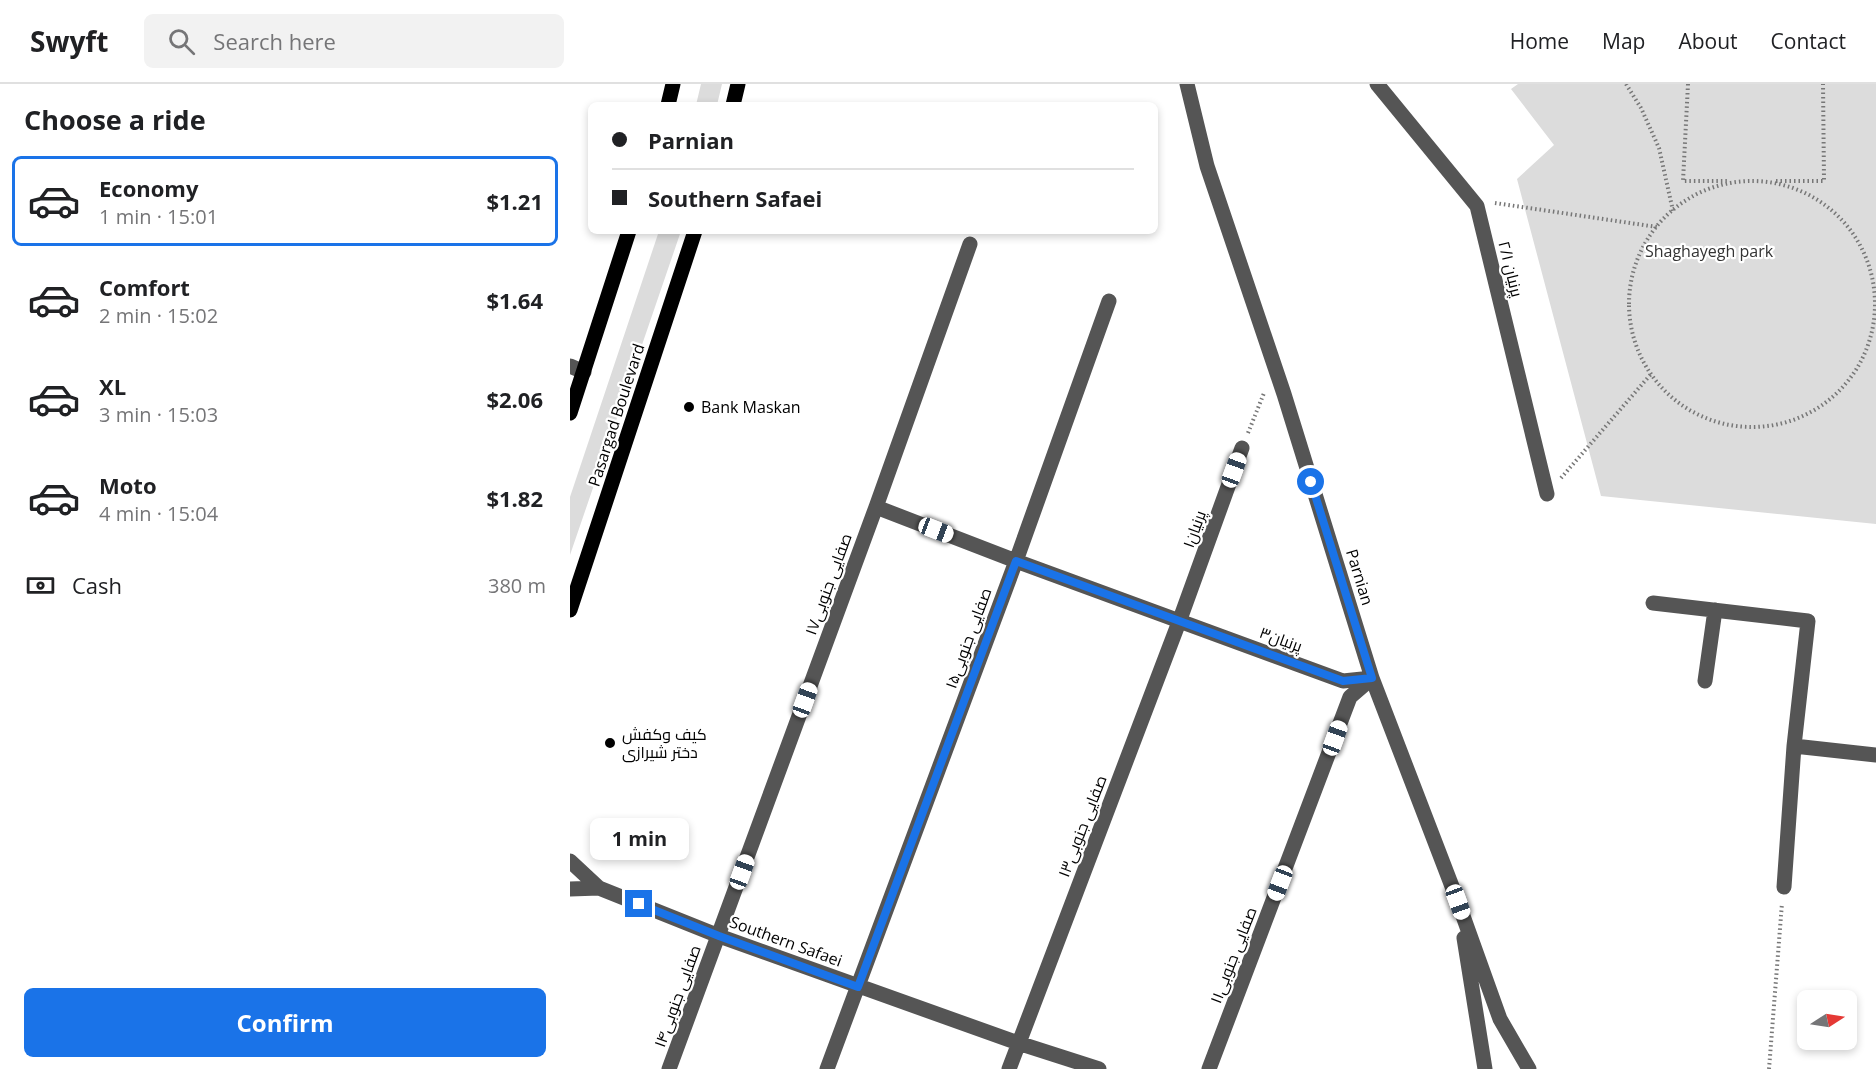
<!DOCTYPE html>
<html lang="en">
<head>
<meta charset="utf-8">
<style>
  body { margin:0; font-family:"Open Sans",Cairo,sans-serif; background:#f2f2f2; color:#202124; height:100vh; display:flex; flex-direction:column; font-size:22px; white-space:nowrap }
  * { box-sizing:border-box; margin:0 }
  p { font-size:20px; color:#757577 }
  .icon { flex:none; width:33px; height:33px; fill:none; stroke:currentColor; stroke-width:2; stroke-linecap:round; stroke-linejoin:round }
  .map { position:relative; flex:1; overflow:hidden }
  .sheet { display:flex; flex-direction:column; background:#fff; width:570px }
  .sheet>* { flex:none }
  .top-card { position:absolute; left:18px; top:18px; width:570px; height:132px; border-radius:9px; box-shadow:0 3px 9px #0003; display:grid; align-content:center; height:132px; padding:0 24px; background:#fff }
  .needle { width:39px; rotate:78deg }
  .fabs { position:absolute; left:1227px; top:906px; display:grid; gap:12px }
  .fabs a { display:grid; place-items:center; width:60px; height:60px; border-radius:9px; background:#fff; box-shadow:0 3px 9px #0003; font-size:30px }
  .end { position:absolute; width:27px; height:27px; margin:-14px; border:8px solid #1a73e8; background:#fff; box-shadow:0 0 0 3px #fff }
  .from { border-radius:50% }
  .bubble { position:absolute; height:42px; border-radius:9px; background:#fff; box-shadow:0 3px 9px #0003; font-size:20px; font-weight:700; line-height:42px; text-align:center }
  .car { position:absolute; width:18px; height:36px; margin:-18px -9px; border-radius:8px; box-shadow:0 0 4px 2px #0007; background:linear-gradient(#fff 24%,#345 0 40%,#fff 0 76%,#345 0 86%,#fff 0) }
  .top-card b { display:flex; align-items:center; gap:21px; height:57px; font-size:22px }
  .top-card b+b { border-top:2px solid #e0e0e0 }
  .top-card i { width:15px; height:15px; background:#202124 }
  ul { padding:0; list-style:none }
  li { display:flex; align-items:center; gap:18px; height:90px; margin:0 12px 9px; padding:0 12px; border:3px solid transparent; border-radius:9px }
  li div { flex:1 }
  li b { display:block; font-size:22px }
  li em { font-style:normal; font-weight:700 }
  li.selected { border-color:#1a73e8 }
  li>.icon { width:54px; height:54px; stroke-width:1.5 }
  h2 { padding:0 24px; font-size:27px; line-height:72px }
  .pay { display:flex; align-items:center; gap:15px; height:66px; padding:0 24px; font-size:22px }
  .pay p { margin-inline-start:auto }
  .primary-button { display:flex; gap:12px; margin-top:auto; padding:12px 24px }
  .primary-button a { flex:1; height:69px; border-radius:9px; background:#1a73e8; color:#fff; font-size:24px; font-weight:700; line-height:69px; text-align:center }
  header { display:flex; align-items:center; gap:36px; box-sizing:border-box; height:84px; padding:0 30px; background:#fff; border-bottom:2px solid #e0e0e0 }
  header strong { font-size:28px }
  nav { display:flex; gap:33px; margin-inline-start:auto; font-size:21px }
  .search { width:420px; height:54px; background:#f2f2f2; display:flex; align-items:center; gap:15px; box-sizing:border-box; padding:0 21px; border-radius:9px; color:#757577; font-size:22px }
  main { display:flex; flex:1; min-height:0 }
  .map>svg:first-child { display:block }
</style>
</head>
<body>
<header>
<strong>Swyft</strong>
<div class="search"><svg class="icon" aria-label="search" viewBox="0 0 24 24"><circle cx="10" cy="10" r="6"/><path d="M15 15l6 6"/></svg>Search here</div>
<nav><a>Home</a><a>Map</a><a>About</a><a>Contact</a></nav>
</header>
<main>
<section class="sheet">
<h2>Choose a ride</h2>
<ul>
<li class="selected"><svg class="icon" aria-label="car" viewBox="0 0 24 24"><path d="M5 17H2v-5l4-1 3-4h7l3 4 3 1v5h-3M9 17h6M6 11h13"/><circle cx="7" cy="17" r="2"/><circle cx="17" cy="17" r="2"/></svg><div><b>Economy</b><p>1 min · 15:01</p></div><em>$1.21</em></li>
<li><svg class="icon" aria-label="car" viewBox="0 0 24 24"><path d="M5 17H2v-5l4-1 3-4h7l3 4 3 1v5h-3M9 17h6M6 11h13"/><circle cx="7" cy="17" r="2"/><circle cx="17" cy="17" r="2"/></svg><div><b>Comfort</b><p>2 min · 15:02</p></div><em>$1.64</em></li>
<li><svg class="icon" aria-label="car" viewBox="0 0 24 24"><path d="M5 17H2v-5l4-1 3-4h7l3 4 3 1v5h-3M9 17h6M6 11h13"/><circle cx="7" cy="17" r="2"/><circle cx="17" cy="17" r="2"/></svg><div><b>XL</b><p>3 min · 15:03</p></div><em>$2.06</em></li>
<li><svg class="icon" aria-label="car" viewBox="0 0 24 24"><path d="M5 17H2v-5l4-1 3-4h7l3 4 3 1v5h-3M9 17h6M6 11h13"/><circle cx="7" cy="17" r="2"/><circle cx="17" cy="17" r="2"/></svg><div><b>Moto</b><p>4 min · 15:04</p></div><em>$1.82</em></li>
</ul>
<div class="pay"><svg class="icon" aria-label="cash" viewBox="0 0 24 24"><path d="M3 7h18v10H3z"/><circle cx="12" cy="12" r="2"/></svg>Cash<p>380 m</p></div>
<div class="primary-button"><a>Confirm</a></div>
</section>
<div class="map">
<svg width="1306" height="985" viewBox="0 0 1306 985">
  <rect width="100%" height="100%" fill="#fff"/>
  <path fill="#dcdcdc" d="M131 0H152L147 21H126Z
    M948 0H1306V440L1031 412 947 95 984 61 941 5Z
    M89 147H111L0 471V413Z"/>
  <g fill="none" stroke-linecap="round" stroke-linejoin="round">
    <path stroke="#777" stroke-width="4" stroke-dasharray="1.5 3" stroke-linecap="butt" d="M1056 0 1071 24 1089 64 1103 127
      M1118 0 1113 97H1159
      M1206 97H1254L1253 0
      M1059 220a123 123 0 1 1 246 0a123 123 0 1 1-246 0Z
      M925 119 1087 143
      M678 349 694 309
      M991 394 1081 290
      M1199 985 1212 819"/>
    <path stroke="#555" stroke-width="15" d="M617 0 637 82 714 310 802 594 888 818 930 935 959 985
      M807 0 907 122 977 410
      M0 282 14 288
      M306 423 446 477 773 597 802 594
      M1083 519 1238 537 1224 662 1214 803
      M1135 597 1145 526
      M1224 662 1306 671
      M0 777 29 804 149 852 448 959 529 985
      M0 805 29 804
      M894 854 915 985
      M99 985 306 423 400 160
      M257 985 446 477 539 217
      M439 985 609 538 672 364
      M639 985 780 613 802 594"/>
    <path stroke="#000" stroke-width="15" d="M98 21 103 0
      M163 21 168 0
      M0 329 59 147
      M0 526 125 147"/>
  </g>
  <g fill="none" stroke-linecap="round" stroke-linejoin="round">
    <path stroke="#1a73e8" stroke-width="8" d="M69 820 149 852 288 903 446 477 773 597 802 594 741 398"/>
  </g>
  <g fill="#000" stroke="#fff" stroke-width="2">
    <circle cx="119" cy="323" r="6"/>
    <circle cx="40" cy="659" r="6"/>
  </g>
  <g text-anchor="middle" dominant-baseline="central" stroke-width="4.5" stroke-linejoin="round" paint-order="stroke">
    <g font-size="16" fill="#333" stroke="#fff">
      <text x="1139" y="167">Shaghayegh park</text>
    </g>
    <g font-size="16" fill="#000" stroke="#fff">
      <text transform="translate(941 185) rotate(76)">پرنیان ۲/۱</text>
      <text transform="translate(46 331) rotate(-72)">Pasargad Boulevard</text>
      <text transform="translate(624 445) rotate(-70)">پرنیان۱</text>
      <text transform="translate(790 493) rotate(73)">Parnian</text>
      <text transform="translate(258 500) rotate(-70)">صفایی جنوبی۱۷</text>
      <text transform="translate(398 554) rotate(-70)">صفایی جنوبی۱۵</text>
      <text transform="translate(711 555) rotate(20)">پرنیان۳</text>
      <text transform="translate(512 742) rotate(-69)">صفایی جنوبی۱۳</text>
      <text transform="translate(216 857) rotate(20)">Southern Safaei</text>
      <text transform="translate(663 871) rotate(-69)">صفایی جنوبی۱۱</text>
      <text transform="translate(107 912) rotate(-70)">صفایی جنوبی۱۴</text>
    </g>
    <g font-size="16" fill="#000" stroke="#fff" text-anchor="start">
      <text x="131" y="323">Bank Maskan</text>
      <text x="52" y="650">کیف وکفش<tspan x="52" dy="18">دختر شیرازی</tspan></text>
    </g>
  </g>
</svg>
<div class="fabs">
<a><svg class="needle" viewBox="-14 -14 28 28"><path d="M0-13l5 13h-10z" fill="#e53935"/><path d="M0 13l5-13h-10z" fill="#757577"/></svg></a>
</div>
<i class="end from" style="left:741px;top:398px"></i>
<i class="end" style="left:69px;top:820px"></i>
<div class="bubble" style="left:20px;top:734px;width:99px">1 min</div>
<i class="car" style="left:664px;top:386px;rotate:20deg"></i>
<i class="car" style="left:366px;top:446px;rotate:111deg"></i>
<i class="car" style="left:235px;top:616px;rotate:20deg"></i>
<i class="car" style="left:765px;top:654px;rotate:20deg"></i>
<i class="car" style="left:172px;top:788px;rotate:20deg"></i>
<i class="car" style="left:710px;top:799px;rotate:201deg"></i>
<i class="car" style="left:888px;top:818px;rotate:160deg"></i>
<div class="top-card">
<b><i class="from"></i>Parnian</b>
<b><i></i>Southern Safaei</b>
</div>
</div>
</main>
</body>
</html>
